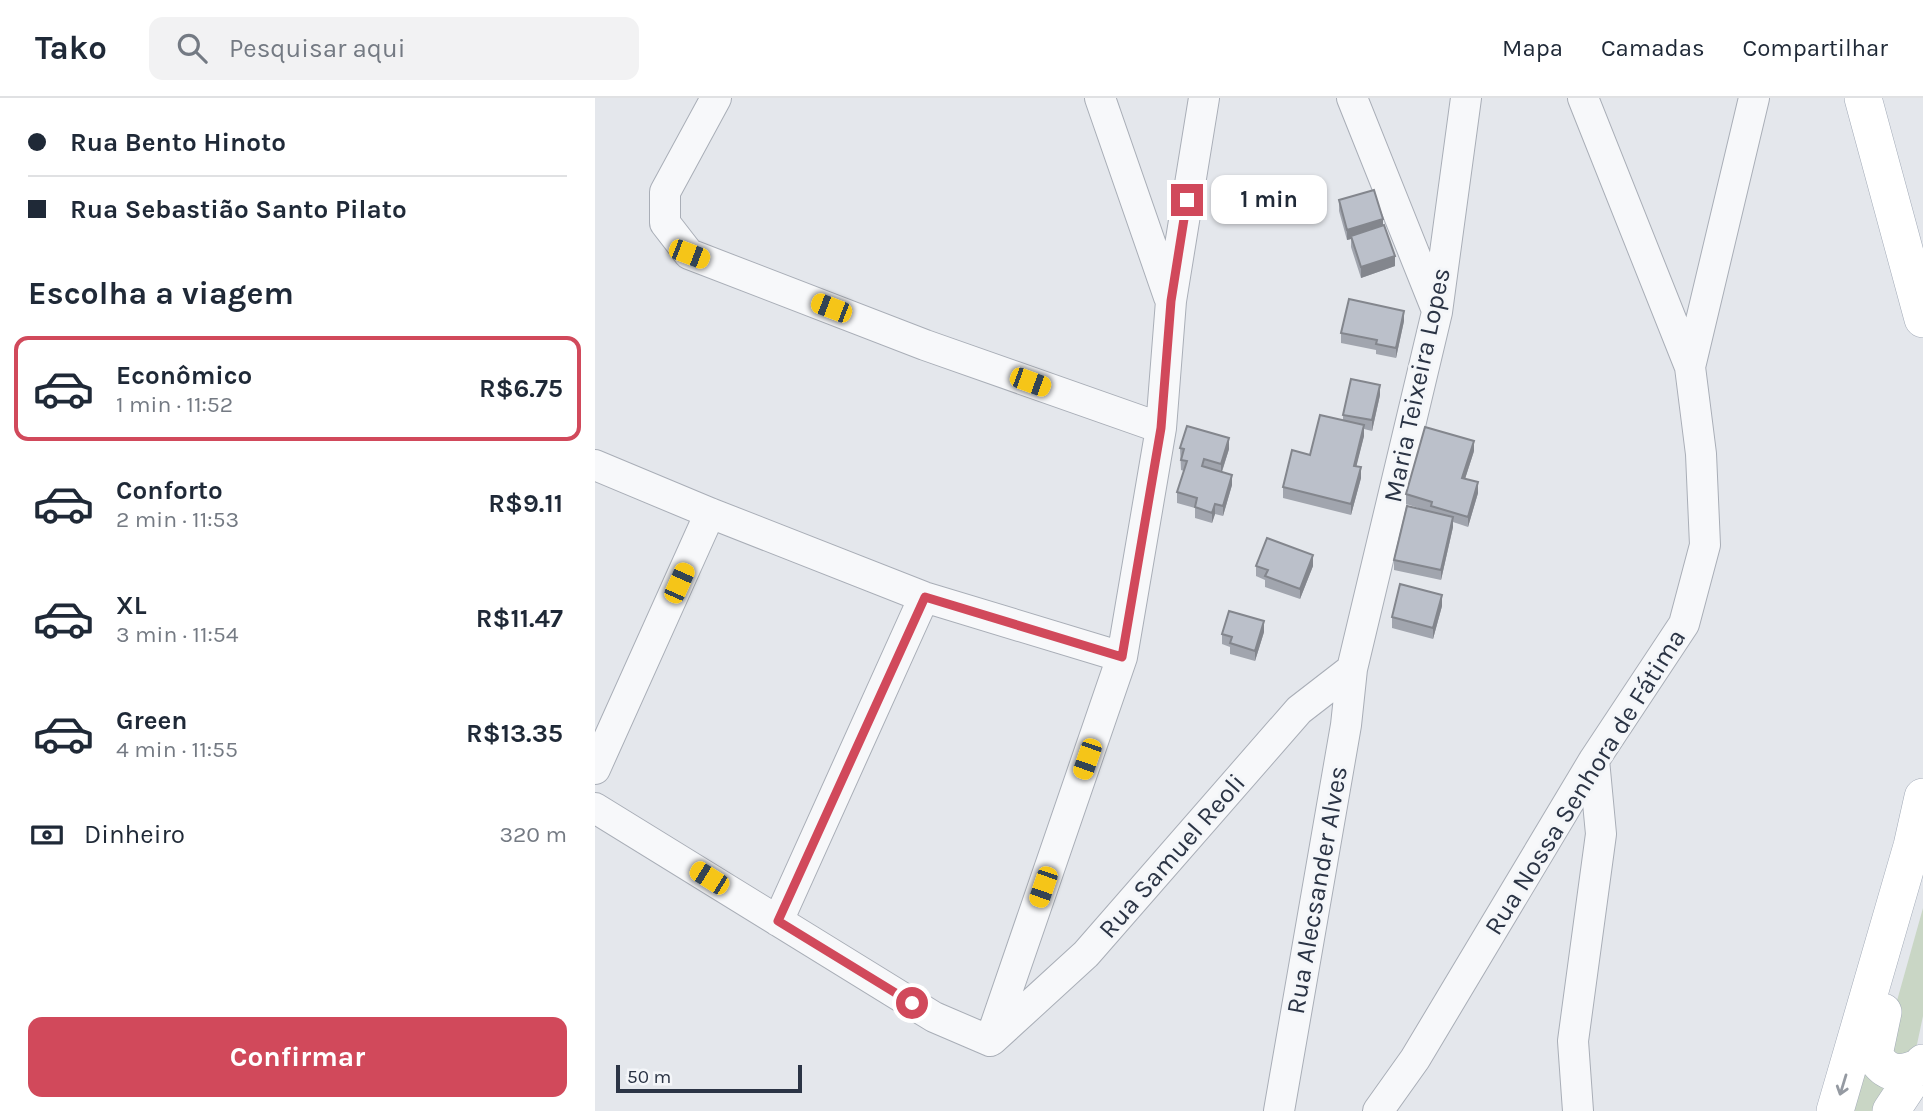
<!DOCTYPE html>
<html lang="pt">
<head>
<meta charset="utf-8">
<style>
  body { margin:0; font-family:Karla,sans-serif; background:#f2f2f3; color:#1f2937; height:100vh; display:flex; flex-direction:column; font-size:26px; white-space:nowrap }
  * { box-sizing:border-box; margin:0 }
  p { font-size:23px; color:#747a83 }
  .icon { flex:none; width:38px; height:38px; fill:none; stroke:currentColor; stroke-width:2; stroke-linecap:round; stroke-linejoin:round }
  .map { position:relative; flex:1; overflow:hidden }
  .sheet { display:flex; flex-direction:column; background:#fff; width:595px }
  .sheet>* { flex:none }
  .hud { display:grid; align-content:center; height:154px; padding:0 28px; background:#fff }
  .scale { position:absolute; left:21px; bottom:18px; width:186px; box-sizing:border-box; padding-left:7px; border:4px solid #2b3445; border-top:0; font-size:19px; line-height:24px; white-space:nowrap; color:#2b3445; -webkit-text-stroke:5px #f4f6f9; paint-order:stroke }
  .end { position:absolute; width:32px; height:32px; margin:-16px; border:9px solid #d1495b; background:#fff; box-shadow:0 0 0 4px #fff }
  .from { border-radius:50% }
  .bubble { position:absolute; height:49px; border-radius:14px; background:#fff; box-shadow:0 2px 5px #0004; font-size:23px; font-weight:700; line-height:49px; text-align:center }
  .car { position:absolute; width:21px; height:42px; margin:-21px -10px; border-radius:9px; box-shadow:0 0 5px 2px #0007; background:linear-gradient(#f5c518 24%,#345 0 40%,#f5c518 0 76%,#345 0 86%,#f5c518 0) }
  .hud b { display:flex; align-items:center; gap:24px; height:66px; font-size:26px }
  .hud b+b { border-top:2px solid #e0e1e3 }
  .hud i { width:18px; height:18px; background:#1f2937 }
  ul { padding:0; list-style:none }
  li { display:flex; align-items:center; gap:21px; height:105px; margin:0 14px 10px; padding:0 14px; border:4px solid transparent; border-radius:14px }
  li div { flex:1 }
  li b { display:block; font-size:26px }
  li em { font-style:normal; font-weight:700 }
  li.selected { border-color:#d1495b }
  li>.icon { width:63px; height:63px; stroke-width:1.5 }
  h2 { padding:0 28px; font-size:32px; line-height:84px }
  .pay { display:flex; align-items:center; gap:18px; height:77px; padding:0 28px; font-size:26px }
  .pay p { margin-inline-start:auto }
  .action { display:flex; gap:14px; margin-top:auto; padding:14px 28px }
  .action a { flex:1; height:80px; border-radius:14px; background:#d1495b; color:#fff; font-size:28px; font-weight:700; line-height:80px; text-align:center }
  header { display:flex; align-items:center; gap:42px; box-sizing:border-box; height:98px; padding:0 35px; background:#fff; border-bottom:2px solid #e0e1e3 }
  header strong { font-size:33px }
  nav { display:flex; gap:38px; margin-inline-start:auto; font-size:24px }
  .search { width:490px; height:63px; background:#f2f2f3; display:flex; align-items:center; gap:18px; box-sizing:border-box; padding:0 24px; border-radius:14px; color:#747a83; font-size:26px }
  main { display:flex; flex:1; min-height:0 }
  .map>svg:first-child { display:block }
</style>
</head>
<body>
<header>
<strong>Tako</strong>
<div class="search"><svg class="icon" aria-label="search" viewBox="0 0 24 24"><circle cx="10" cy="10" r="6"/><path d="M15 15l6 6"/></svg>Pesquisar aqui</div>
<nav><a>Mapa</a><a>Camadas</a><a>Compartilhar</a></nav>
</header>
<main>
<section class="sheet">
<div class="hud">
<b><i class="from"></i>Rua Bento Hinoto</b>
<b><i></i>Rua Sebastião Santo Pilato</b>
</div>
<h2>Escolha a viagem</h2>
<ul>
<li class="selected"><svg class="icon" aria-label="car" viewBox="0 0 24 24"><path d="M5 17H2v-5l4-1 3-4h7l3 4 3 1v5h-3M9 17h6M6 11h13"/><circle cx="7" cy="17" r="2"/><circle cx="17" cy="17" r="2"/></svg><div><b>Econômico</b><p>1 min · 11:52</p></div><em>R$6.75</em></li>
<li><svg class="icon" aria-label="car" viewBox="0 0 24 24"><path d="M5 17H2v-5l4-1 3-4h7l3 4 3 1v5h-3M9 17h6M6 11h13"/><circle cx="7" cy="17" r="2"/><circle cx="17" cy="17" r="2"/></svg><div><b>Conforto</b><p>2 min · 11:53</p></div><em>R$9.11</em></li>
<li><svg class="icon" aria-label="car" viewBox="0 0 24 24"><path d="M5 17H2v-5l4-1 3-4h7l3 4 3 1v5h-3M9 17h6M6 11h13"/><circle cx="7" cy="17" r="2"/><circle cx="17" cy="17" r="2"/></svg><div><b>XL</b><p>3 min · 11:54</p></div><em>R$11.47</em></li>
<li><svg class="icon" aria-label="car" viewBox="0 0 24 24"><path d="M5 17H2v-5l4-1 3-4h7l3 4 3 1v5h-3M9 17h6M6 11h13"/><circle cx="7" cy="17" r="2"/><circle cx="17" cy="17" r="2"/></svg><div><b>Green</b><p>4 min · 11:55</p></div><em>R$13.35</em></li>
</ul>
<div class="pay"><svg class="icon" aria-label="cash" viewBox="0 0 24 24"><path d="M3 7h18v10H3z"/><circle cx="12" cy="12" r="2"/></svg>Dinheiro<p>320 m</p></div>
<div class="action"><a>Confirmar</a></div>
</section>
<div class="map">
<svg width="1328" height="1013" viewBox="0 0 1328 1013">
  <rect width="100%" height="100%" fill="#e4e7ec"/>
  <path fill="#c9d6c5" d="M1328 810V918L1321 951 1309 958 1297 955 1291 942Z
    M1272 974 1292 987 1283 1013H1255L1267 978Z"/>
  <g fill="none" stroke-linecap="round" stroke-linejoin="round">
    <g stroke="#a9aeb7" stroke-width="32">
      <path id="minor" d="M121 0 70 94V125L94 156 330 247 566 330
        M505 0 574 199
        M757 0 841 210
        M988 0 1095 269
        M0 367 115 415 329 499 527 559
        M0 671 115 415
        M0 710 339 919 395 943
        M183 823 329 499
        M397 942 491 856 704 612 757 571
        M395 943 527 559 566 330 576 203 609 0
        M684 1013 751 627 757 571 842 214 871 0
        M783 1013 820 961 999 662 1089 526 1110 447 1106 356 1095 269 1159 0
        M983 1013 978 943 1006 736 999 662"/>
    </g>
    <g stroke="#a3abb8" stroke-width="38">
      <path id="major" d="M1268 0 1328 221
        M1288 914 1279 957C1291 977 1304 978 1325 969
        M1240 1013 1317 748 1328 699
        M1296 1013 1328 965"/>
    </g>
    <use href="#minor" stroke="#f7f8fa" stroke-width="30"/>
    <use href="#major" stroke="#fff" stroke-width="37"/>
  </g>
  <path fill="#a1a5ae" d="M744 102 788 127 800 168 766 180 756 149V141L752 142 744 113Z
    M809 223 801 260 781 256V252L746 245V235Z
    M785 297 777 333 769 331V338L761 368 766 380 756 417 688 400V389L715 357 748 322V317Z
    M585 350 634 351 627 374 637 387 628 418 620 416 617 425 600 420V410L582 405V394L589 373 586 372Z
    M879 353 870 381 883 395 873 429 858 424V429L846 482 799 472V462L836 414 811 406V396Z
    M661 468H718L705 501 670 489V482L661 478Z
    M847 508 838 541 797 530V519Z
    M669 534 660 563 635 556V549L627 546V536Z"/>
  <path fill="#83868d" d="M788 121V132L756 138V141L752 142V132Z
    M800 158V168L766 180V169Z
    M809 213V223L801 260V250Z
    M785 287V297L777 333V322Z
    M769 327V338L759 378V368Z
    M634 340V351L626 376V366Z
    M879 343V353L867 390V380Z
    M766 369V380L756 417V406Z
    M637 377V387L628 418V408Z
    M883 384V395L873 429V419Z
    M620 406V416L617 425V415Z
    M858 419V429L846 482V472Z
    M718 457V468L705 501V491Z
    M847 497V508L838 541V530Z
    M669 523V534L660 563V553Z"/>
  <path fill="#bbc0ca" stroke="#83868d" stroke-width="2" d="M779 92 788 121 752 132 744 102Z
    M789 127 800 158 766 169 756 138Z
    M754 201 809 213 801 250 781 246 782 242 746 235Z
    M756 281 785 287 777 322 748 317Z
    M725 317 769 327 759 368 766 369 756 406 688 389 697 352 715 357Z
    M592 328 634 340 626 366 609 361 607 368 637 377 628 408 620 406 617 415 600 409 602 400 582 394 592 363 586 362 589 351 585 350Z
    M830 329 879 343 867 380 883 384 873 419 836 408 837 404 811 396Z
    M812 408 858 419 846 472 799 462Z
    M672 440 718 457 705 491 670 478 673 472 661 468Z
    M805 486 847 497 838 530 797 519Z
    M634 513 669 523 660 553 635 545 637 539 627 536Z"/>
  <defs><path id="oneway-shaft" d="M-6 0H5M1.5-3L5.5 0L1.5 3" fill="none" stroke-width="1.6" stroke-linecap="round" stroke-linejoin="round" transform="scale(1.75)"/></defs>
  <use stroke="#959aa2" href="#oneway-shaft" transform="translate(1248 987) rotate(107)"/>
  <g fill="none" stroke-linecap="round" stroke-linejoin="round">
    <path stroke="#d1495b" stroke-width="9" d="M317 905 183 823 330 499 527 559 566 330 576 203 592 102"/>
  </g>
  <g text-anchor="middle" dominant-baseline="central" stroke-width="6" stroke-linejoin="round" paint-order="stroke">
    <g font-size="26" fill="#2b3445" stroke="#f4f6f9">
      <text transform="translate(822 287) rotate(-78)">Maria Teixeira Lopes</text>
      <text transform="translate(990 684) rotate(-58)">Rua Nossa Senhora de Fátima</text>
      <text transform="translate(577 758) rotate(-49)">Rua Samuel Reoli</text>
      <text transform="translate(722 792) rotate(-80)">Rua Alecsander Alves</text>
    </g>
  </g>
</svg>
<div class="scale">50 m</div>
<i class="end from" style="left:317px;top:905px"></i>
<i class="end" style="left:592px;top:102px"></i>
<div class="bubble" style="left:616px;top:77px;width:116px">1 min</div>
<i class="car" style="left:94px;top:156px;rotate:111deg"></i>
<i class="car" style="left:236px;top:210px;rotate:291deg"></i>
<i class="car" style="left:435px;top:284px;rotate:110deg"></i>
<i class="car" style="left:84px;top:485px;rotate:24deg"></i>
<i class="car" style="left:492px;top:661px;rotate:199deg"></i>
<i class="car" style="left:114px;top:780px;rotate:302deg"></i>
<i class="car" style="left:448px;top:789px;rotate:199deg"></i>
</div>
</main>
</body>
</html>
